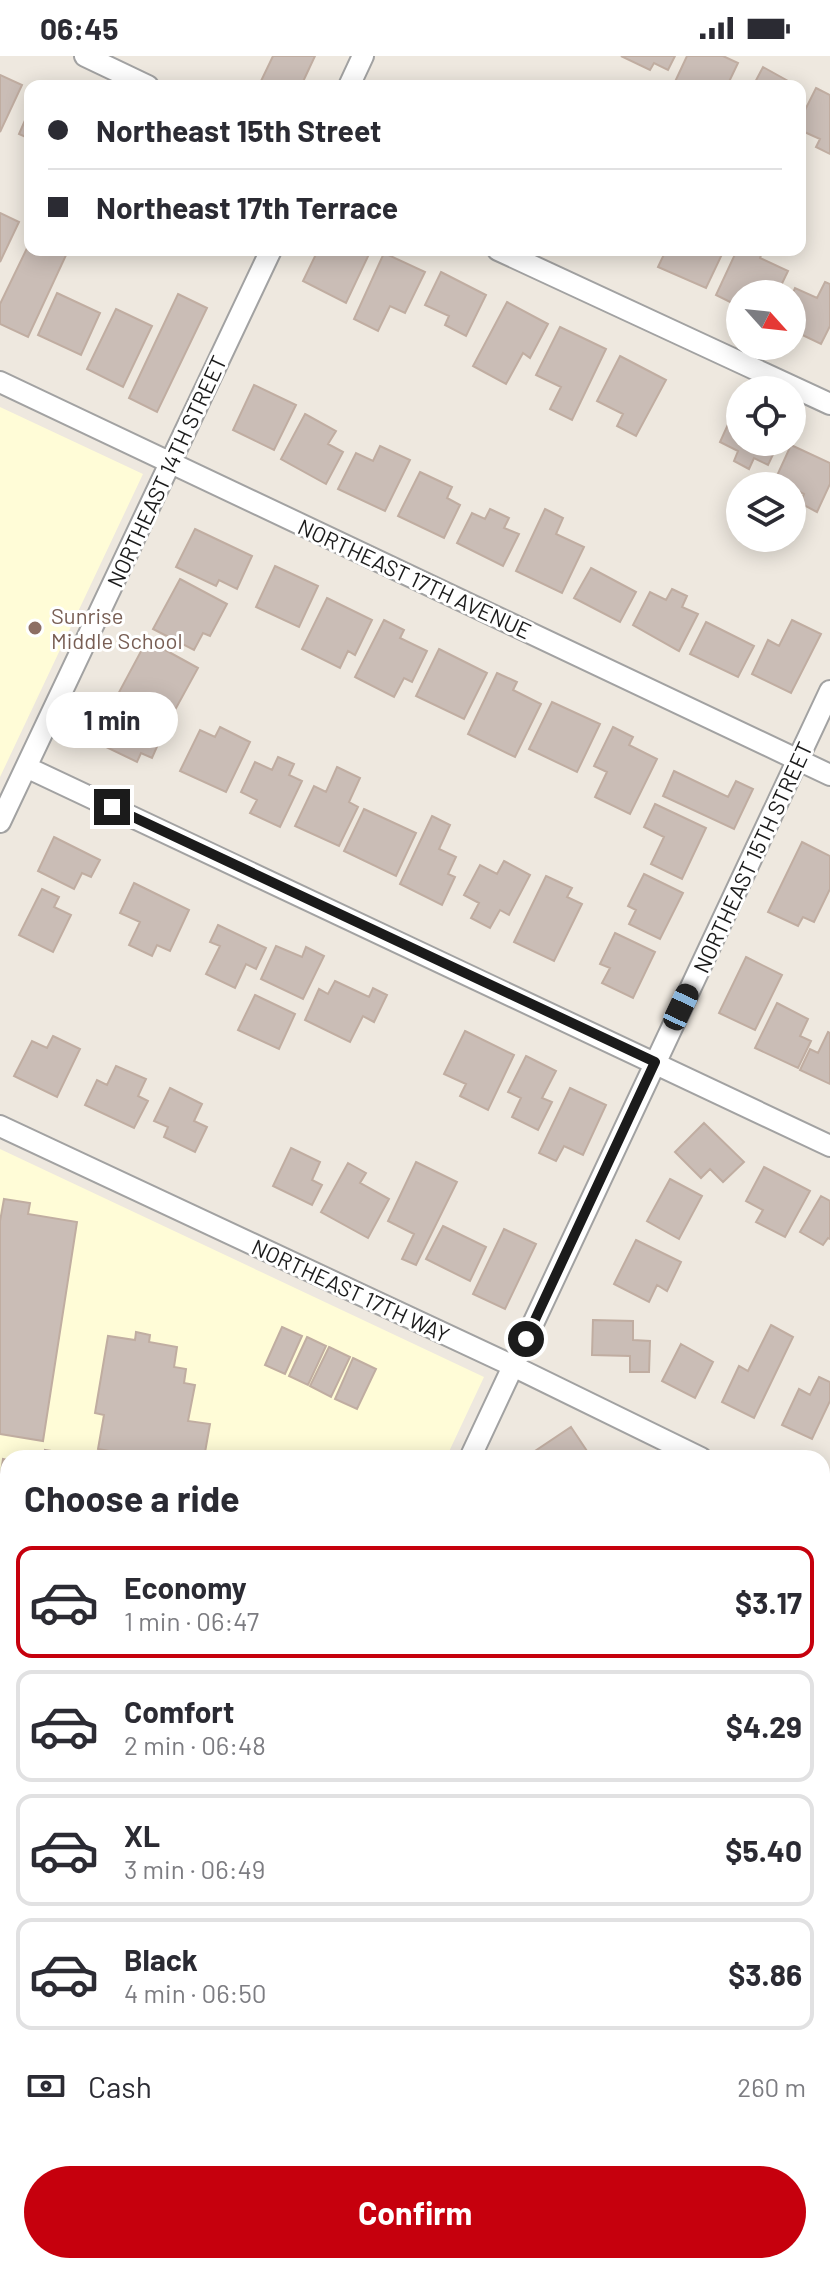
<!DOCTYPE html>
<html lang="en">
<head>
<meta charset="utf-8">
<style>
  body { margin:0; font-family:Barlow,sans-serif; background:#f2f2f3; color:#2b2b33; height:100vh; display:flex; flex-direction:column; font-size:30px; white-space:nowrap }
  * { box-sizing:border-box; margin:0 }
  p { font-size:26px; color:#7c7c81 }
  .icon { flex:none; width:44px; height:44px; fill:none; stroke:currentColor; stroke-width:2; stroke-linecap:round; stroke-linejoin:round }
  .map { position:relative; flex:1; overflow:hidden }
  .panel { position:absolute; left:0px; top:1394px; width:830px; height:824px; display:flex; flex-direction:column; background:#fff; border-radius:24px 24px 0 0; box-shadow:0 4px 20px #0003 }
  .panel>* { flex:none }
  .top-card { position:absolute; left:24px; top:24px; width:782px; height:176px; border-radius:16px; box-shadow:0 4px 20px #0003; display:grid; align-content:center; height:176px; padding:0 24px; background:#fff }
  .needle { width:52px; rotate:117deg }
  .tools { position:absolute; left:726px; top:224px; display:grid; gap:16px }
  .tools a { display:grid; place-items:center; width:80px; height:80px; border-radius:50%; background:#fff; box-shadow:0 4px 20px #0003; font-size:40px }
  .end { position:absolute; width:36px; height:36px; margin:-18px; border:10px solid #1b1b1b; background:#fff; box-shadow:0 0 0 4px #fff }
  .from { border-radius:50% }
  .bubble { position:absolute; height:56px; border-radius:28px; background:#fff; box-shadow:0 4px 20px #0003; font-size:26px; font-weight:700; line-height:56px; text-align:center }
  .car { position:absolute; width:24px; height:48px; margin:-24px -12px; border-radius:10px; box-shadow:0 0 6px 2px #0007; background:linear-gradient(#222 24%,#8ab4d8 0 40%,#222 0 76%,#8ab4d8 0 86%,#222 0) }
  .top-card b { display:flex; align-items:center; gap:28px; height:76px; font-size:30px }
  .top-card b+b { border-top:2px solid #e1e1e2 }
  .top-card i { width:20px; height:20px; background:#2b2b33 }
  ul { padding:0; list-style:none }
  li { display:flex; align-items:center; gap:24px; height:112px; margin:0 16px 12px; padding:0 8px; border:4px solid #e1e1e2; border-radius:16px }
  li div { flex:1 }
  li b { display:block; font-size:30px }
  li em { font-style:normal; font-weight:700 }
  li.active { border-color:#c6000d }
  li>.icon { width:72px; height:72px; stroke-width:1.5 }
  h2 { padding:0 24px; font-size:36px; line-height:96px }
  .pay { display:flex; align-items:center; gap:20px; height:88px; padding:0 24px; font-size:30px }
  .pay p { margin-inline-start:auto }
  .button { display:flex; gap:16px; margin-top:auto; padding:16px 24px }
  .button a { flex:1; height:92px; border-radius:48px; background:#c6000d; color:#fff; font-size:32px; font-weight:700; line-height:92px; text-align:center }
  .status { display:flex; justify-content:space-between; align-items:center; height:56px; padding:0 40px; background:#fff; direction:ltr }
  .status svg { height:22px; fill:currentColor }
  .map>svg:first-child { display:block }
</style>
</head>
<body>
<div class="status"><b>06:45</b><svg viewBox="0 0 49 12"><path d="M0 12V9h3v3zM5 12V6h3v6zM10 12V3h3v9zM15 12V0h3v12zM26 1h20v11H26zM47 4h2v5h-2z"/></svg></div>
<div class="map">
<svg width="830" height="2218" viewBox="0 0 830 2218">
  <rect width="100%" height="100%" fill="#eee8df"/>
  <path fill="#fffcd7" d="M0 351 143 418 0 721Z
    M0 1093 484 1321 446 1402H8V1788L0 1785Z"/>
  <path fill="#9cd5df" d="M0 1995 8 1999V2210H461L478 2218H0Z"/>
  <path fill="#cabdb6" stroke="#c0ada1" stroke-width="2" d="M273 0H315L301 30H271L261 25Z
    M621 0H675L668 14 654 7 650 14Z
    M687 0H723L738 7 727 30H673Z
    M763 11 797 30H753Z
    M0 19 22 29 0 76Z
    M816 32 830 39V98L816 91 820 83 800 74V64Z
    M30 53V83L19 78Z
    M0 157 19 166 0 206Z
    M30 186V194H62L67 197 28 281 0 268V248Z
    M318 194H366L370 196 346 247 303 225Z
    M666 194H724L706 232 658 211Z
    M737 194H763L760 202 788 215 777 238H740V251L716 239Z
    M384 197 425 216 405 257 390 250 378 275 354 263Z
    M441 216 486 239 466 280 445 269 449 260 425 249Z
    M825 226 830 228V270L821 288 792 274V239L795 232 817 242Z
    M57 237 100 257 81 299 38 279Z
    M178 238 207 252 157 356 129 342Z
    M507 246 548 268 530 302 523 297 506 328 473 310Z
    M116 253 152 270 123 331 87 313Z
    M560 271 606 293 572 364 550 353 561 331 536 319Z
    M620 300 666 324 636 380 617 370 623 358 597 345Z
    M254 329 296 349 274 394 233 374Z
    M734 355 740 358V386H779L768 409 754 402 749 413 734 405 738 395 720 386Z
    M305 358 336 375 328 388 343 396 326 428 281 403Z
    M791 389 830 407V428L817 456 800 447 804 438 775 424Z
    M380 390 410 404 385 455 338 433 356 397 373 405Z
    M420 416 452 431 447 442 460 449 444 482 398 460Z
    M490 453 509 462 504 472 519 478 503 510 457 487 472 457 485 463Z
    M545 453 563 462 556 478 584 491 562 537 516 515Z
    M195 473 252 500 237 533 219 524 216 530 176 511Z
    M275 510 318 530 299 571 256 551Z
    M591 512 636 536 620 566 574 542Z
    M180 523 227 548 210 580 203 577 194 594 153 573Z
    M672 533 687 540 682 551 698 558 679 595 633 569 650 536 666 544Z
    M327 542 372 564 355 599 348 595 340 612 302 593Z
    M384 564 404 574 400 582 427 595 412 626 404 622 394 641 355 621Z
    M792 564 821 578 791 637 752 618 768 584 779 590Z
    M706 566 754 590 738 621 690 598Z
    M147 584 198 612 175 654 152 642 145 656 117 640Z
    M439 593 487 617 464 663 416 640Z
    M497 617 517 626 513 634 541 648 515 701 468 678Z
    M552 646 600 668 577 716 529 693Z
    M119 653 164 675 152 702 141 697 137 706 102 689Z
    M220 671 250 686 226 736 180 715 200 674 215 681Z
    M613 671 633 681 629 689 657 703 630 758 595 741 607 716 594 710Z
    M278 701 294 708 289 719 302 725 280 771 250 757 257 744 241 736 255 706 272 714Z
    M337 711 360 722 349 746 358 751 339 790 295 770 314 730 326 736Z
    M674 715 728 741 736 725 753 733 734 773 663 740Z
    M655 748 706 772 682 823 651 808 664 781 644 771Z
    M364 753 416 777 396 820 344 795Z
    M432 760 450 769 439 793 456 801 448 818 455 821 442 849 400 828Z
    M54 781 100 804 91 821 82 817 74 833 38 815Z
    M802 786 830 800V833L814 866 803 861 798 870 768 856Z
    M504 805 530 819 509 859 500 854 490 872 471 862 479 847 464 839 480 809 497 818Z
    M644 818 683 837 660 883 629 868 636 854 628 850Z
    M546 820 572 832 567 841 582 848 554 905 514 886Z
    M134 827 189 854 170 895 157 889 152 900 129 889 140 866 120 857Z
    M42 833 59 841 54 851 71 859 53 896 19 879Z
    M218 869 266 892 256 913 246 908 235 932 206 918 220 890 210 886Z
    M615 877 655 896 633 942 602 927 610 912 600 908Z
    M276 890 302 901 306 891 324 900 303 943 261 923Z
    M746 901 782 919 755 974 719 957Z
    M335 925 369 941 373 932 387 939 374 966 363 960 350 986 305 964 319 933 328 938Z
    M255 939 295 958 279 993 238 974Z
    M777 947 808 963 800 980 811 985 798 1012 755 992Z
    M465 975 514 999 488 1054 460 1040 466 1028 444 1018Z
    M828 976 830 977V1028L800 1014 810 993 818 997Z
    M53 980 80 993 57 1041 14 1020 32 985 47 992Z
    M526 1000 556 1015 542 1042 552 1046 538 1074 512 1061 521 1042 508 1036Z
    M116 1010 146 1023 138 1040 148 1045 134 1072 85 1049 97 1024 107 1029Z
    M170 1032 202 1048 194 1065 207 1071 195 1096 164 1081 168 1071 154 1065Z
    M570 1032 606 1049 583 1099 564 1090 556 1105 539 1097Z
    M704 1067 744 1106 723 1126 710 1113 701 1122 675 1096Z
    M291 1092 320 1106 312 1124 322 1129 312 1149 273 1130Z
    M416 1106 457 1126 416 1209 402 1203 414 1178 388 1165Z
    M348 1107 366 1117 360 1127 389 1143 368 1182 321 1156Z
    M764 1111 810 1135 785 1181 756 1166 763 1154 746 1145Z
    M670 1123 702 1140 679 1183 647 1165Z
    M821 1140 830 1145V1183L828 1182 823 1189 800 1176Z
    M4 1143 30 1147 28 1158 77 1166 43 1385 0 1378V1165Z
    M443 1170 486 1191 470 1225 426 1203Z
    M504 1173 536 1188 505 1253 473 1238Z
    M636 1184 681 1206 667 1235 657 1229 649 1246 614 1228Z
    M593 1264 633 1265V1284L650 1285 649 1316H630V1300L592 1299Z
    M771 1269 793 1281 754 1362 722 1346 739 1310 748 1315Z
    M282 1271 302 1280 285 1318 265 1309Z
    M136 1276 150 1279 149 1286 177 1291 174 1311 186 1313 184 1327 195 1329 188 1365 210 1368 204 1402H125L126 1398 98 1393 104 1359 95 1357 108 1280 135 1284Z
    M307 1281 326 1290 308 1329 289 1320Z
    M681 1288 713 1306 695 1342 662 1325Z
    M329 1291 350 1301 331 1341 310 1330Z
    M353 1302 376 1313 357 1353 335 1343Z
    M819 1321 830 1326V1345L812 1383 782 1369 799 1333 810 1339Z
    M571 1371 591 1401 531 1402 529 1399Z
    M45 1394 97 1402H44Z
    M3 1403 8 1404V1596L0 1594V1424Z
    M822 1506 830 1510V1522L822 1539Z
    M830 1551V1597L822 1593V1568Z
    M6 1867 8 1930 0 1947V1880Z
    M822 1889 830 1894V1937L827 1936 822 1946Z
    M830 2071V2139L822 2135V2088Z
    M602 2210H672L668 2218H598Z
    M686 2210H710L716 2218H688Z"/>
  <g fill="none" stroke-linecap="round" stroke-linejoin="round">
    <g stroke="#a2a2a2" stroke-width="14">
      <path id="service" d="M0 1739 8 1743"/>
    </g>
    <g stroke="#a2a2a2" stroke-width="24">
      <path id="minor" d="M85 0 148 30
        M349 30 363 0
        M498 194 830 348
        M0 326 830 719
        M26 711 830 1090
        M0 766 271 194
        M0 1070 513 1310 701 1402
        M470 1402 830 635
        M822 1461 830 1465
        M0 1810 8 1813
        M822 1830 830 1834
        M822 2203 830 2207"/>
    </g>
    <use href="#service" stroke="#fff" stroke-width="10"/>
    <use href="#minor" stroke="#fff" stroke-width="20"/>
  </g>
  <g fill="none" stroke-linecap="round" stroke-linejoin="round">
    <path stroke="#1b1b1b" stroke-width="10" d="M112 751 655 1006 526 1283"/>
  </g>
  <circle fill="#8d6e63" stroke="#fff" stroke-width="3" cx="35" cy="572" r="8"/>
  <g text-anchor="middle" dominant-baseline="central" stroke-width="6" stroke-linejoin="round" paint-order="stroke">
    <g font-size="22" fill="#1b1b1b" stroke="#fff">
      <text transform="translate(166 415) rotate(-65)">NORTHEAST 14TH STREET</text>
      <text transform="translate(415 522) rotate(25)">NORTHEAST 17TH AVENUE</text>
      <text transform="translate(752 801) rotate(-65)">NORTHEAST 15TH STREET</text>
      <text transform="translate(351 1234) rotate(25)">NORTHEAST 17TH WAY</text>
    </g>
    <g font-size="22" fill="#785e54" stroke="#fff" text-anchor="start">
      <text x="51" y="559">Sunrise<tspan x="51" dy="25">Middle School</tspan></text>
    </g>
  </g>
</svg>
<div class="tools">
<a><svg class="needle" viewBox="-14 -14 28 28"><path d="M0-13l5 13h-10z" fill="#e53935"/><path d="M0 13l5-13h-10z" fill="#7c7c81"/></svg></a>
<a><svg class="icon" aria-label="locate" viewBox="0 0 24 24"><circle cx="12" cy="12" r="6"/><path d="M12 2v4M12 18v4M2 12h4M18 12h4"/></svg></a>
<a><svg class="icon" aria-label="layers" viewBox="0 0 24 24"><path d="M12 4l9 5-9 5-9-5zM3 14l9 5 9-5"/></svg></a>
</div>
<i class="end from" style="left:526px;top:1283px"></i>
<i class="end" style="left:112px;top:751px"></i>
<div class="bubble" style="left:46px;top:636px;width:132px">1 min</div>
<i class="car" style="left:681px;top:951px;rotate:25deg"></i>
<div class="top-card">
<b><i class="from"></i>Northeast 15th Street</b>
<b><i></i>Northeast 17th Terrace</b>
</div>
<section class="panel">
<h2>Choose a ride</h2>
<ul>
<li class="active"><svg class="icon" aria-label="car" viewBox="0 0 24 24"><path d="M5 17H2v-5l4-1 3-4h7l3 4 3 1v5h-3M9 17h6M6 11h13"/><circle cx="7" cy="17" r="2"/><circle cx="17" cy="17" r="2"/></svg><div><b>Economy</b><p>1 min · 06:47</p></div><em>$3.17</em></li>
<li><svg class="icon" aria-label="car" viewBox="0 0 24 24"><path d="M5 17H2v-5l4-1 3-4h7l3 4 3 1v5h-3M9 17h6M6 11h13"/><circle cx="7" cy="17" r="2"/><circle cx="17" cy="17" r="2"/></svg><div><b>Comfort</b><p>2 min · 06:48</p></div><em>$4.29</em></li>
<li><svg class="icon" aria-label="car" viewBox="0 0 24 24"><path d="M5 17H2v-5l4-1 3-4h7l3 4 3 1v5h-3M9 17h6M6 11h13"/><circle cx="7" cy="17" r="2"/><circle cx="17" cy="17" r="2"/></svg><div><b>XL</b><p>3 min · 06:49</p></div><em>$5.40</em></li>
<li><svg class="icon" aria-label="car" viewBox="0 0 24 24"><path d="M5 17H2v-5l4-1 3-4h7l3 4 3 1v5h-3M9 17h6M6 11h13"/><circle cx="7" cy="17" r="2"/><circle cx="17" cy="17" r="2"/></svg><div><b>Black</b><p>4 min · 06:50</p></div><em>$3.86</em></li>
</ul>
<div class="pay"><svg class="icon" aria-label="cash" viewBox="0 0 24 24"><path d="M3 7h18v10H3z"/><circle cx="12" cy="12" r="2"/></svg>Cash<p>260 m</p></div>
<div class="button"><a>Confirm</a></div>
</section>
</div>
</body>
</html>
